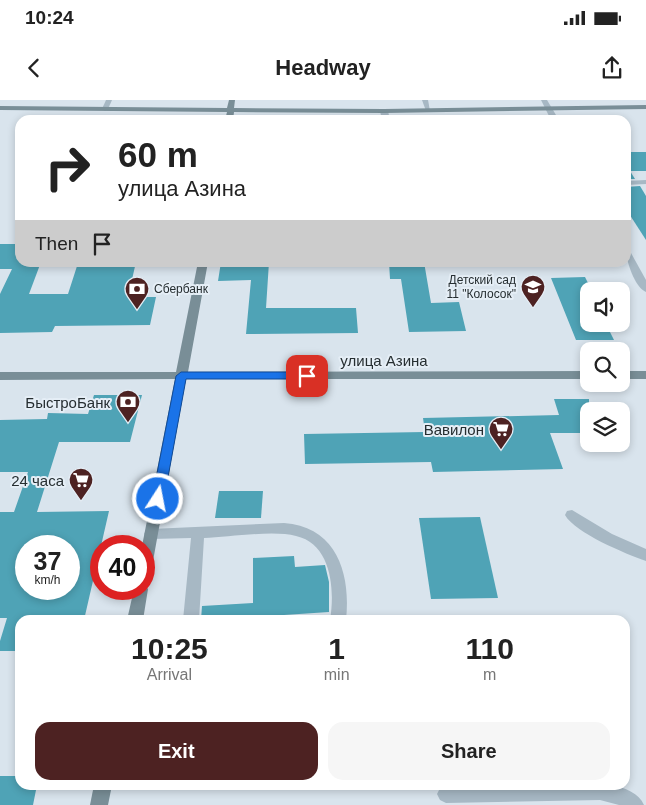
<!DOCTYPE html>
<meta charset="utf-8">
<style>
:root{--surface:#fff;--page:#f6f6f6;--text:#222;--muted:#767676;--accent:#4d2222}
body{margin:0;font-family:Helvetica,sans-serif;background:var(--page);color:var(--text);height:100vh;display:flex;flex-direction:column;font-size:19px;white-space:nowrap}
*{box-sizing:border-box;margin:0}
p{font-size:16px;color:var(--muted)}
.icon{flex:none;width:28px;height:28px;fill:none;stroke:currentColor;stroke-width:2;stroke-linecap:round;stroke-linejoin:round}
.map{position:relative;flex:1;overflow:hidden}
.details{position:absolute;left:15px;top:515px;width:615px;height:175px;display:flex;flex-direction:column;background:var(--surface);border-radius:15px;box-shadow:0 2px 8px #0003}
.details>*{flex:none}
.guide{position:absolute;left:15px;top:15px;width:616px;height:152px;border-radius:15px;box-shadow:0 2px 8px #0003;background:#fff;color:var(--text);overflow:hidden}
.fabs{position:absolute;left:580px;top:182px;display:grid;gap:10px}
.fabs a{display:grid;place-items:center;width:50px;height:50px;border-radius:10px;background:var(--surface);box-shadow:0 2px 8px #0003;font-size:25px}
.speed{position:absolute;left:15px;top:435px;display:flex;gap:10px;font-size:25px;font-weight:700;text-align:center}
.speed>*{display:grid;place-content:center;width:65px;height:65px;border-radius:50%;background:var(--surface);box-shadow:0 2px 8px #0003;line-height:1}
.speed small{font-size:12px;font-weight:400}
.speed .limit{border:8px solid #d22;background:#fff;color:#111}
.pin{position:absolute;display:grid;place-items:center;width:42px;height:42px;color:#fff;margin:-21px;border-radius:10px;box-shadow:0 2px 8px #0006}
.me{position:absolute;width:55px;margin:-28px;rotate:11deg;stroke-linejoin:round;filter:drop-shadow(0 0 4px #0008)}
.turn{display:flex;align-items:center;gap:18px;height:105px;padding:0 20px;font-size:22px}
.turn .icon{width:65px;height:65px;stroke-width:2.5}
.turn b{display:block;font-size:35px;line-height:42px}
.then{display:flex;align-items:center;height:48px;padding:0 20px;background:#0003;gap:10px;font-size:19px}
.eta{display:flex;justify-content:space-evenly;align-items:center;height:85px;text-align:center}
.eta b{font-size:30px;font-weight:700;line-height:35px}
.cta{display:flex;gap:10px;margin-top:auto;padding:10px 20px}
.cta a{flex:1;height:58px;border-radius:15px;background:var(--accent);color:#fff;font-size:20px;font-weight:700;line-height:58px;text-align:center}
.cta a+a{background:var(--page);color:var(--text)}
.status{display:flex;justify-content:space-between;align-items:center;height:35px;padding:0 25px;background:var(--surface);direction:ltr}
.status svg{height:14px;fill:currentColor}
header{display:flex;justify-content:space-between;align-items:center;height:65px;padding:0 20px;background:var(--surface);font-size:22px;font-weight:700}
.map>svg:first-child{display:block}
.building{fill:#4fa3b6;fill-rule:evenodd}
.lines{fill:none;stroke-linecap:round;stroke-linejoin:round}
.lane{fill:#a7b8c4;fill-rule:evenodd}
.street{fill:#a7b8c4;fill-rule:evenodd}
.secondary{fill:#798e97;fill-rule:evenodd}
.route{fill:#1a73e8;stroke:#114b97}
.labels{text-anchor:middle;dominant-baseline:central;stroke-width:4;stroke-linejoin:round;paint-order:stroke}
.far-poi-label{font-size:12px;fill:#262e31;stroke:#e5eef6;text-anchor:end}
.street-label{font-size:15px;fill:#262e31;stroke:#e5eef6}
.poi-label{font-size:15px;fill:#262e31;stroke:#e5eef6;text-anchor:end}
</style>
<div class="status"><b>10:24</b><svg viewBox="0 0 49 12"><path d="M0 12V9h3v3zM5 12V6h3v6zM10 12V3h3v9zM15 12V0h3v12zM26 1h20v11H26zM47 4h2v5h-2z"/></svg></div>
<header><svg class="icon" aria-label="back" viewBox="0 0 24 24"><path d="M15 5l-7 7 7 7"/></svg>Headway<svg class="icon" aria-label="share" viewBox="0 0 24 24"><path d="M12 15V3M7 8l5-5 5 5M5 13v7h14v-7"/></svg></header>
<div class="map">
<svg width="646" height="705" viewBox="0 0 646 705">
<rect width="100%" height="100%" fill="#d9e4ed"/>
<g class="building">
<path d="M626,52H646V71H630L635,79H626Z"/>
<path d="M640,86L646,96V140L626,109V87Z"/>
<path d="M0,144H20V162H41L29,194H68L78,163L136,162L128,197H156L150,225L55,226L52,232L0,233V194L12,169H0Z"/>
<path d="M221,162H269L266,208H356L358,233L246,234L251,180L218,181Z"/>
<path d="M389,162H424L431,203L459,202L466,231L409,232L401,179H390Z"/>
<path d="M585,177L589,185V224H606L614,240H576L551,178Z"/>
<path d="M94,295H142L130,342H59L37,412L109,411L84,520H20V551H0V541L7,518H0V412H14L28,372H0V320L47,319L48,313L88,314ZM26,446H69V489H26Z"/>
<path d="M554,299H589V333H550L563,369L433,372L431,362L305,364L304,334L425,332L423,318L559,315Z"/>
<path d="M219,391H263L261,418H215Z"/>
<path d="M480,417L498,498L431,499L419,418Z"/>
<path d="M294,456L295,467L325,465L329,482V512L284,515V520H201L202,506L253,503V458Z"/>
<path d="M0,676H20V685H37L33,705H0Z"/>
</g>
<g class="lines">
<g class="lane">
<path d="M106,0H112L108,9L105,11L102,9Z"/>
<path d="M422,0H428L430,11H426Z"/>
<path d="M384,9L388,11L390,20H382L380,11Z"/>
<path d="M646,80V84L626,85V81Z"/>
<path d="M572,410L612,434L646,449V461C626,454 575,433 565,415L567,411Z"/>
<path d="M284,423C337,427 351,474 346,520H330C335,491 332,444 296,436C274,430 229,437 204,438L199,520H183L191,438L151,439L146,438L144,434L146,430L151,429Z"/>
<path d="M446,685H613C625,688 639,693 644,705H619L600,700L446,703L440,700L437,694L440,688Z"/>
</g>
<g class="street">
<path d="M541,0H547L559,20H551Z"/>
<path d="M626,150L631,153L646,180V192C635,188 626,161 626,150Z"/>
</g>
<g class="secondary">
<path d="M229,0H235L234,8L384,9L646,5V9L384,13L234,12L233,20H225L227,12L0,10V6L227,8Z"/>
<path d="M198,162H208L188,272L589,271V279H186L151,472L149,476L144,478V446H142L175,279L0,280V272H176Z"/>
<rect x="621" y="271" width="25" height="8"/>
<path d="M144,484L148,489L143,520H127L134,489H144Z"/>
<path d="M94,685H112L108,705H90Z"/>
</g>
</g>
<path class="route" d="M181,272H307L312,276L307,279H186L164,399L162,402H153L152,399L176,276Z"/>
<defs>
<symbol id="school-pin" viewBox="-11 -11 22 30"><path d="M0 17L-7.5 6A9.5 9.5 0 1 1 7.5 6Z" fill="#4d2222" stroke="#e5eef6"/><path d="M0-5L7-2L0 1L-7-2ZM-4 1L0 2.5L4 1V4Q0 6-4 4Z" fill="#fff"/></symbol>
<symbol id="bank-pin" viewBox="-11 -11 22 30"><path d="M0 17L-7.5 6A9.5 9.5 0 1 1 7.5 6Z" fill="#4d2222" stroke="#e5eef6"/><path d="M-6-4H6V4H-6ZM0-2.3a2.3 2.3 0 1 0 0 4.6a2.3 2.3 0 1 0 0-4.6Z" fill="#fff"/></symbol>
<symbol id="supermarket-pin" viewBox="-11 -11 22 30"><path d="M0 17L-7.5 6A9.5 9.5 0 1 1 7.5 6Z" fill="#4d2222" stroke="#e5eef6"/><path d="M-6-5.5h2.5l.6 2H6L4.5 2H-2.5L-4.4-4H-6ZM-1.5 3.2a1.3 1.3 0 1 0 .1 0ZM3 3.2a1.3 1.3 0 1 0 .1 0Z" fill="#fff"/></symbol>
</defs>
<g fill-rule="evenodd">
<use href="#school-pin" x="519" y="173" width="28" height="38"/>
<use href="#bank-pin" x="123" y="175" width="28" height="38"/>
<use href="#bank-pin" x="114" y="288" width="28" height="38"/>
<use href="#supermarket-pin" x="487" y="315" width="28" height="38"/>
<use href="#supermarket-pin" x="67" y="366" width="28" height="38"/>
</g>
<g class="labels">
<g class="far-poi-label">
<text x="516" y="180">Детский сад<tspan x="516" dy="14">11 "Колосок"</tspan></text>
<text x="154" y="189" text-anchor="start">Сбербанк</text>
</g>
<g class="street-label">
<text x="384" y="260">улица Азина</text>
</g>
<g class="poi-label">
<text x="110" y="302">БыстроБанк</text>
<text x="484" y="329">Вавилон</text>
<text x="64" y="380">24 часа</text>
</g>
</g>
</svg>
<div class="fabs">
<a><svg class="icon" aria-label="sound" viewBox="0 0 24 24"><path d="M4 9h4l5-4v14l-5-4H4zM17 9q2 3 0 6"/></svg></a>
<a><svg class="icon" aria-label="search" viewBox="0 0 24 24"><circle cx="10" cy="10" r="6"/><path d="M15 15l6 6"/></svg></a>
<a><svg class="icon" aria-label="layers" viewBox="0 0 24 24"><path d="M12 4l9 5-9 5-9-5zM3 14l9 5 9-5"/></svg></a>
</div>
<div class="speed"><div>37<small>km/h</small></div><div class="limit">40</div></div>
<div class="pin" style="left:307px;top:276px;background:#d93025"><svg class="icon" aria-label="arrive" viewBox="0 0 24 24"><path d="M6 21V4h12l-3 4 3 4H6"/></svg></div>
<svg class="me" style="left:158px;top:399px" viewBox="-20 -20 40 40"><circle r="17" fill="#1a73e8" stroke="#fff" stroke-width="3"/><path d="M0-11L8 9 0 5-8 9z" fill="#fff"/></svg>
<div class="guide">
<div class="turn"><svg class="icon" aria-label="right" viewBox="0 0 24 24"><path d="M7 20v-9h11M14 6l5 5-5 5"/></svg><div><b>60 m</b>улица Азина</div></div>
<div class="then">Then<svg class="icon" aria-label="arrive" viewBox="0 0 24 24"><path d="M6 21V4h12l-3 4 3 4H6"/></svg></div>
</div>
<section class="details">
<div class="eta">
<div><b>10:25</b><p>Arrival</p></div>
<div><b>1</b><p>min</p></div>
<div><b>110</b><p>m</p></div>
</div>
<div class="cta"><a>Exit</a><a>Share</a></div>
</section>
</div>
